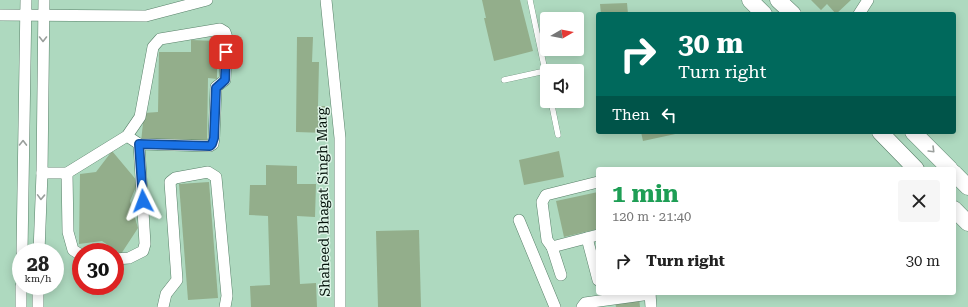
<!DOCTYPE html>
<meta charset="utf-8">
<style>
:root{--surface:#fff;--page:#f6f6f6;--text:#222;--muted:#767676}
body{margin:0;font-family:"Roboto Serif",serif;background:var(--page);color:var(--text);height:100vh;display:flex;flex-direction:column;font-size:15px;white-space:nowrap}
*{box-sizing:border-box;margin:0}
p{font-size:13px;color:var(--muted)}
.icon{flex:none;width:22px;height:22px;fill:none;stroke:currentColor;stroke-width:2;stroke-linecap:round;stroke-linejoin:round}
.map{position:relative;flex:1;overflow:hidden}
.drawer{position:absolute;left:596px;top:167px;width:360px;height:128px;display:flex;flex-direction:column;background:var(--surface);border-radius:4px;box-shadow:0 2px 10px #0003}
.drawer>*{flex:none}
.top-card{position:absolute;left:596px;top:12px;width:360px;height:122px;border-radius:4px;box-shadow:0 2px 10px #0003;background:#00695c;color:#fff;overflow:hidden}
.needle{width:26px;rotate:81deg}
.controls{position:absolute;left:540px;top:12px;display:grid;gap:8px}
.controls a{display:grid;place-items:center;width:44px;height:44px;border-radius:4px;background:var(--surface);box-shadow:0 2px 10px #0003;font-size:20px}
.speed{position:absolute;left:12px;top:243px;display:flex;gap:8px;font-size:20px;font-weight:700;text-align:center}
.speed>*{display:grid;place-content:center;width:52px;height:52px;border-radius:50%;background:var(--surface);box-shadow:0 2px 10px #0003;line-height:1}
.speed small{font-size:10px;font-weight:400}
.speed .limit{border:6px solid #d22;background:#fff;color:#111}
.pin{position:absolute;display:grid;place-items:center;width:34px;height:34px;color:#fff;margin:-17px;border-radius:8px;box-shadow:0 2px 6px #0006}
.me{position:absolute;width:44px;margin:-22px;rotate:357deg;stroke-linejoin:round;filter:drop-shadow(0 0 3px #0008)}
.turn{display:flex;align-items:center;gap:14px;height:84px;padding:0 16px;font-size:18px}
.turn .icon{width:52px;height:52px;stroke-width:2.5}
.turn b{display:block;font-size:28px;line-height:34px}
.then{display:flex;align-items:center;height:38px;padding:0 16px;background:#0003;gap:8px;font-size:15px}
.round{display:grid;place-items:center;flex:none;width:42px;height:42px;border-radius:4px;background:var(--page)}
.summary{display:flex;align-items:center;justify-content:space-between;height:68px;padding:0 16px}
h1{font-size:24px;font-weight:700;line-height:30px;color:#1e9e55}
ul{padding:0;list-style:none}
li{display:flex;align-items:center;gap:12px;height:52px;padding:0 16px}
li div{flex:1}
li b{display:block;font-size:15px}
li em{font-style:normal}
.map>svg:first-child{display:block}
.building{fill:#93ae8b}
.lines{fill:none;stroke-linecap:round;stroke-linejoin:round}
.service-casing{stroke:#588069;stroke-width:6}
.minor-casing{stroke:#588069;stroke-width:12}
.secondary-casing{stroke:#588069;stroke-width:17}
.service{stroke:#fff;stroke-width:5.5}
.minor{stroke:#fff;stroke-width:11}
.secondary{stroke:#fff;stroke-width:16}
.oneway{stroke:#9a9f9c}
.route-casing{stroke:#114b97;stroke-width:10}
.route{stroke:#1a73e8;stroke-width:7}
.labels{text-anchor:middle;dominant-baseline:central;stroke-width:3;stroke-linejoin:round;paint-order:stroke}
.street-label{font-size:14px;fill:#021008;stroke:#def4e7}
</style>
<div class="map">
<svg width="968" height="307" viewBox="0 0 968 307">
<rect width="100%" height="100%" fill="#aed9bf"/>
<g class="building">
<path d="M482,0H520L533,51L494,61L484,18H486Z"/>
<path d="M811,0H851L836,14L827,4L821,10Z"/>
<path d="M627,3L628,14H601L600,4Z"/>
<path d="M297,37H313L312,62H319L318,106H325V133L296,132Z"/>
<path d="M191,40L217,41V79L208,78L207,141L141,142L144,113L158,112L159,52H191Z"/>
<path d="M641,132H680V133L643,141Z"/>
<path d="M112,151L138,182L130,201L138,228L121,254L102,241L79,244L80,174L96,172Z"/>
<path d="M559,151L564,177L524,185L519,160Z"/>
<path d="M266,165L297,166V184H316L315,217L297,216L300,284L316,283L317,307H251L250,286L270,285L268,216L249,215L250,185H266Z"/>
<path d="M209,182L218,298L188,300L179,184Z"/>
<path d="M598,192V229L564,237L556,201Z"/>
<path d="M419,230L421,307H378L376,231Z"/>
<path d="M639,298L640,307H616L615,301Z"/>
</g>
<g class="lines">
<defs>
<g id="service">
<path d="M530,0L547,80"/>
<path d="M504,80L545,71"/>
<path d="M551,101L558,135"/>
</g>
<g id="minor">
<path d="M326,0L340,138V307"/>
<path d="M859,14L868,0"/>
<path d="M0,15L146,16L207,0"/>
<path d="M42,173H67L127,136L140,117L153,47L160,39L220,29L225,32L227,38L225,80L216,87L214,138L213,144L210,146L139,144L127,136"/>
<path d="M67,173L68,232L73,250L81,255"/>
<path d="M519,220L555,307"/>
<path d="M587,238L598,280"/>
<path d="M552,247L598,235"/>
<path d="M22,252L26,0"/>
<path d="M39,252L42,173L44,0"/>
<path d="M115,259L129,258L143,251L145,244L139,144"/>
<path d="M561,275L552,247L547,240L542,202L546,195L598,182"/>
<path d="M650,293L651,307"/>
<path d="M21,307V286"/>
<path d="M38,307V286"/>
<path d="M163,307L166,294L177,280L170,182L175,178L208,172L216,177L227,296L225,307"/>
<path d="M582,307L585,303L650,294"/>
</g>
<g id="secondary">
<path d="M750,0L764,14"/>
<path d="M778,0L793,14"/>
<path d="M880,132L916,169"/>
<path d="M913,132L950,169"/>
<path d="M954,173L968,187"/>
<path d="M954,209L968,223"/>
</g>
</defs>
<use href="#service" class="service-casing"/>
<use href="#minor" class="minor-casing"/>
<use href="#secondary" class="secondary-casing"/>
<use href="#service" class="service"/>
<use href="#minor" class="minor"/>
<use href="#secondary" class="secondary"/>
</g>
<defs><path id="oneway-chevron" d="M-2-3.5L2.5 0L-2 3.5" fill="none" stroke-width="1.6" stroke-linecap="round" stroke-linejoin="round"/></defs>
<g class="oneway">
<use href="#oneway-chevron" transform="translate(43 39) rotate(90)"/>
<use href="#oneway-chevron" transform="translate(23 143) rotate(-89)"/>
<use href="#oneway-chevron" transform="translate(932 150) rotate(45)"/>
<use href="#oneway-chevron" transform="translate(41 197) rotate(92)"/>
</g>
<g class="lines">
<defs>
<path id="route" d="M143,201L139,144L210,146L212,144L214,138L216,88L225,80L226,52"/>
</defs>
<use href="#route" class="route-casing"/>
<use href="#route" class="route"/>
</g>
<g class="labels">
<g class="street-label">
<text transform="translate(323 202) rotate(-91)">Shaheed Bhagat Singh Marg</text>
</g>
</g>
</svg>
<div class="controls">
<a><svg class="needle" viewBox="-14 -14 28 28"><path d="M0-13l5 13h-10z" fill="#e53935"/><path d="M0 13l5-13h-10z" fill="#767676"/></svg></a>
<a><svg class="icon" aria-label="sound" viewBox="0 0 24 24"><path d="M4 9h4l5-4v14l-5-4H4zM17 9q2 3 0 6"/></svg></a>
</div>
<div class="speed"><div>28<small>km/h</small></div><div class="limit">30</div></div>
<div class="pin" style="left:226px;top:52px;background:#d93025"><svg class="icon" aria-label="arrive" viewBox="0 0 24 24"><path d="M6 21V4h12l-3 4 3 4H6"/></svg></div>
<svg class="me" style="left:143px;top:201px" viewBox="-20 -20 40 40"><path d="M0-17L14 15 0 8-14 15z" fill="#1a73e8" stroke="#fff" stroke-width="4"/></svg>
<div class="top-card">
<div class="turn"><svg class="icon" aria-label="right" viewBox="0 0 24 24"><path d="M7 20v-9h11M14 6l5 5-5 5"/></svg><div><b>30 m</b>Turn right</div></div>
<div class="then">Then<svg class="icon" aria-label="left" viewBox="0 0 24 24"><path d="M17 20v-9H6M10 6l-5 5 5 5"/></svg></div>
</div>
<section class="drawer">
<div class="summary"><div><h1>1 min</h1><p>120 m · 21:40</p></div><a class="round"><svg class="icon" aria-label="close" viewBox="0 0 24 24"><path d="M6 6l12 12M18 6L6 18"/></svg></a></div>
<ul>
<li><svg class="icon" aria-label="right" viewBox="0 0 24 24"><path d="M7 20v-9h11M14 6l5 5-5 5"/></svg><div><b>Turn right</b></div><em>30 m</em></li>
</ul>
</section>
</div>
